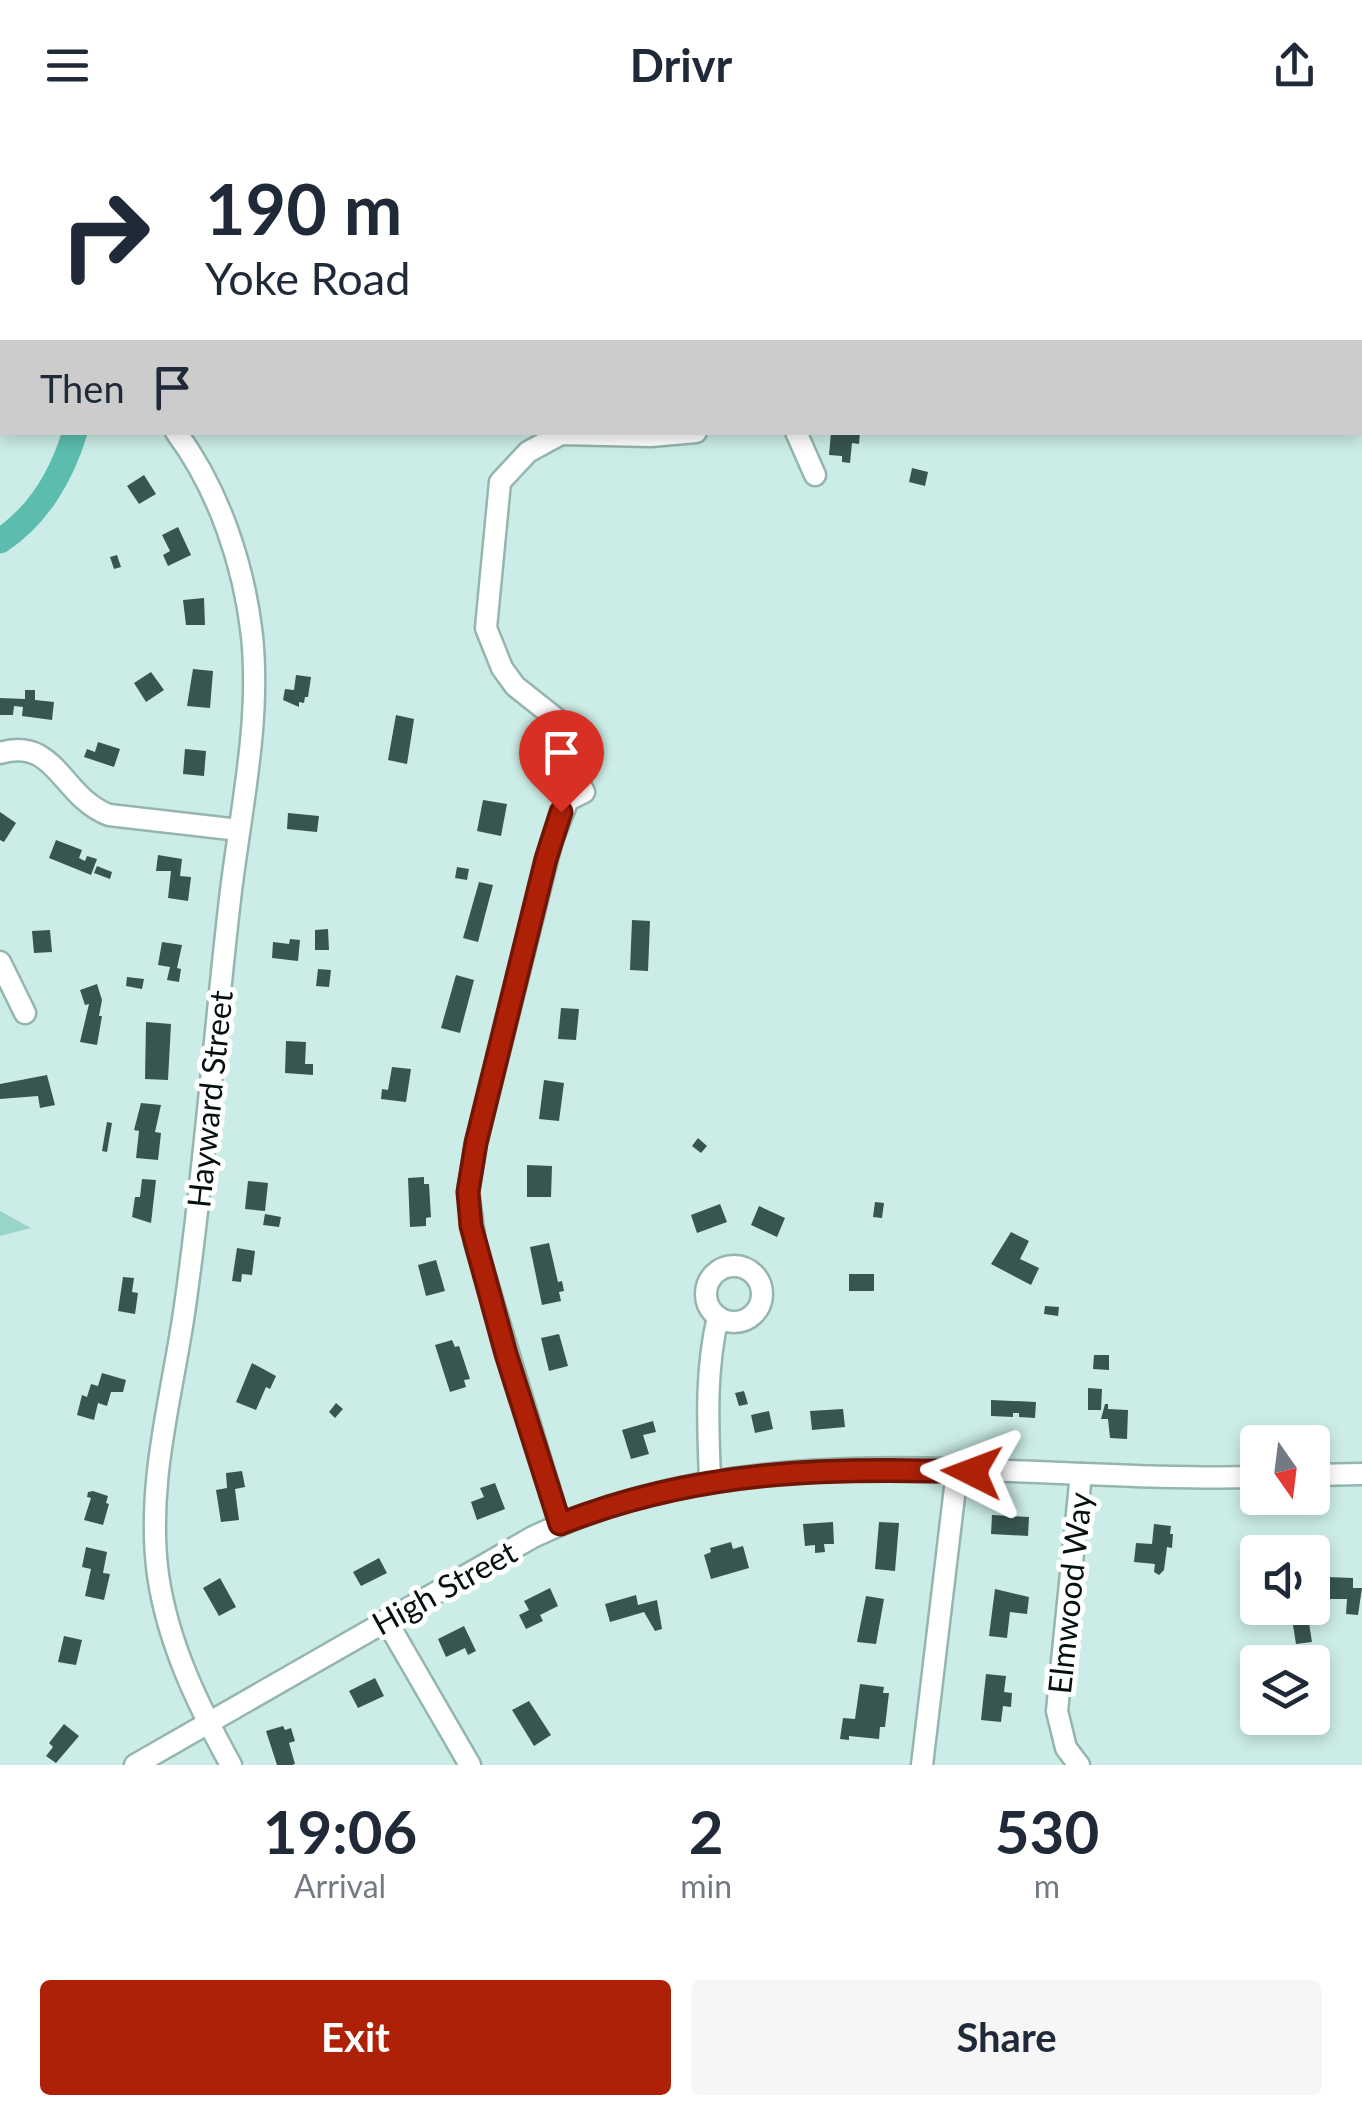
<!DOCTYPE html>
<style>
:root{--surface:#fff;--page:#f6f6f7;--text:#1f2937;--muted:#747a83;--accent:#ae2107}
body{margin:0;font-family:Lato,sans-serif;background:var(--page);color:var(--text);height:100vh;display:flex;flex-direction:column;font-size:38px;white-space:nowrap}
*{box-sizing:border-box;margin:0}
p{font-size:32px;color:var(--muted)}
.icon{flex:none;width:55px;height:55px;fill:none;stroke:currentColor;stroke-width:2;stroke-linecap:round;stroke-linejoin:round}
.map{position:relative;height:1635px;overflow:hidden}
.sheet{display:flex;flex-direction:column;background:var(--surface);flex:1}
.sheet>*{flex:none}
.hud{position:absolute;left:0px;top:0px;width:1362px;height:305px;box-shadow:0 5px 15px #0003;background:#fff;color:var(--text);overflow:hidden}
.needle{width:65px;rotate:166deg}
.tools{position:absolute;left:1240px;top:1295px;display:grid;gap:20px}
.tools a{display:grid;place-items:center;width:90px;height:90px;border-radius:10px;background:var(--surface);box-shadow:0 5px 15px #0003;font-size:50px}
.pin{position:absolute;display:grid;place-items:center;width:85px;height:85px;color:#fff;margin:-102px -42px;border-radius:50% 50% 50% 0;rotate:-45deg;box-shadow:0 0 10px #0007}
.pin .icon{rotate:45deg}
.me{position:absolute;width:110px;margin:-55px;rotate:273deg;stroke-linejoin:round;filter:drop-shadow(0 0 8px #0008)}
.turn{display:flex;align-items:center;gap:35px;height:210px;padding:0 40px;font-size:45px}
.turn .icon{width:130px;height:130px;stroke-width:2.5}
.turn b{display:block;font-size:70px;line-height:85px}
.then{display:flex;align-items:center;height:95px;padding:0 40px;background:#0003;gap:20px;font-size:38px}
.eta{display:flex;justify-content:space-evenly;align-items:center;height:170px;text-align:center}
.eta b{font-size:60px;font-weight:700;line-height:70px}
.primary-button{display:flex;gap:20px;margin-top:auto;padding:20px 40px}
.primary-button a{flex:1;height:115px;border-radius:10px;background:var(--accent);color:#fff;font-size:40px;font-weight:700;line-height:115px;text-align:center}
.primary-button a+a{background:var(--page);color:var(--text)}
header{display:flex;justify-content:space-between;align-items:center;height:130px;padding:0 40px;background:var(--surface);font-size:45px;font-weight:700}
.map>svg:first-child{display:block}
.green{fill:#98d4c9}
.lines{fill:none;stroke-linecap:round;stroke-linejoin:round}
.stream{stroke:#5cbdae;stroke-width:4}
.river{stroke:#5cbdae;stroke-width:25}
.building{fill:#385550}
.minor-casing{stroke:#95b5af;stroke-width:25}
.minor{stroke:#fff;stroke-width:20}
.route-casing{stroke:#711505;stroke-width:25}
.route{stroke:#ae2107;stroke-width:18}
.labels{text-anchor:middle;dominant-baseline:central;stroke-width:10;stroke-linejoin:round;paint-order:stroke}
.street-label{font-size:32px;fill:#05110f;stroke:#fff}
</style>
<header><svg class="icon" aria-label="menu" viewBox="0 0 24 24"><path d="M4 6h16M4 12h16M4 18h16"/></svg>Drivr<svg class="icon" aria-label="share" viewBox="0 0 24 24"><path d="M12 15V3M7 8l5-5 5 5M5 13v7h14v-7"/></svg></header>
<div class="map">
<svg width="1362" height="1635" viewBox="0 0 1362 1635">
<rect width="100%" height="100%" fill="#ccede7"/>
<path class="green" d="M0,1081L31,1098L0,1106Z"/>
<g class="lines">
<path class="stream" d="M240,0L241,2"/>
<g class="river">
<path d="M529,0L532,2"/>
<path d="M362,2L363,0"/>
<path d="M1360,198L1362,199"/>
<path d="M0,411C38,386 62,345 75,302"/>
</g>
</g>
<g class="building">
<path d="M831,302H860L859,314L852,313L850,333L842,332V326L829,325Z"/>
<path d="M912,338L928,342L925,356L909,352Z"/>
<path d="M144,345L156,364L139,374L127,356Z"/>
<path d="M178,397L191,425L168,436L163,425L170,421L162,405Z"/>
<path d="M117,425L121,437L114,439L110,427Z"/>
<path d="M204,468L205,495H186L183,470Z"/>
<path d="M193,539L213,541L210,578L187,576Z"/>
<path d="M151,542L164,560L146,572L134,553Z"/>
<path d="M296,545L311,547L308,567H305L304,573L299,572V577L283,570L285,559L294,560Z"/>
<path d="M25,560H35V570L54,572L52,590L22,586L23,577L14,576L13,585H0V568L25,569Z"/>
<path d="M396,585L414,589L407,634L388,630Z"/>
<path d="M98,612L120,619L114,637L84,627L87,619L95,622Z"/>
<path d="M185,619L206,621L204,646L183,644Z"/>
<path d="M483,670L507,674L501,706L477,701Z"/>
<path d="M0,682L16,693L4,712L0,710Z"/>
<path d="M288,683L319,686L317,702L287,699Z"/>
<path d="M56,710L82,720L79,728L85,731L87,726L97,729L91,745L49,728Z"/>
<path d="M158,725L182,729L180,746L191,747L188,771L168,768L171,741H156Z"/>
<path d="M97,736L112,742L110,749L94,743Z"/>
<path d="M457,737L469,739L467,750L455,748Z"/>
<path d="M479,752L493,755L478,812L463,808Z"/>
<path d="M632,790L650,791L648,841L630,840Z"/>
<path d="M328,799L329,820H315V800Z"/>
<path d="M50,800L52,822L34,823L32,801Z"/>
<path d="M290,809L300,810L298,831L272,828L273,812L289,814Z"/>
<path d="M162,812L182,815L177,838L181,839L179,852L167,850L170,837L158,835Z"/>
<path d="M318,839L331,840L329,857L316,856Z"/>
<path d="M456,845L474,850L460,903L441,898Z"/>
<path d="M127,847L144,849L142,859L126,856Z"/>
<path d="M97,854L102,870L99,886H102L97,915L80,912L89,874L85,875L80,860Z"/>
<path d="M561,878L579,879L576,910L558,909Z"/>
<path d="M146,892L171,894L168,950L145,949Z"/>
<path d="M286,911L306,912L305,934H313V945L285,943Z"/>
<path d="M392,937L411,939L406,972L381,969L382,959L388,960Z"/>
<path d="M47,945L55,975L40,978L38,966L0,969V954Z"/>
<path d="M544,950L564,953L559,991L539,989Z"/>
<path d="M141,973L161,975L155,1002L161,1003L158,1030L136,1028L139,1001L134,1000Z"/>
<path d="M107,992L112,993L107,1022L102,1021Z"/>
<path d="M698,1008L707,1016L701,1023L692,1016Z"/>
<path d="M527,1035L552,1036L551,1067H527Z"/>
<path d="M424,1047V1054H429L431,1087L426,1088V1096L410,1097L408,1048Z"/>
<path d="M142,1049L156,1050L151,1093L132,1087L135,1067H140Z"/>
<path d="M248,1051L268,1053L265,1081L245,1079Z"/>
<path d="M875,1072L884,1073L882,1088L873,1087Z"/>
<path d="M720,1074L727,1092L697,1103L691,1085Z"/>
<path d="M759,1076L785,1088L777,1107L751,1095Z"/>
<path d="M265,1084L281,1087L279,1097L263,1095Z"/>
<path d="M1011,1102L1029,1111L1020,1129L1039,1138L1031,1155L991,1134Z"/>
<path d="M549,1113L558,1152L562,1151L564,1161L559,1162L561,1171L542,1175L530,1117Z"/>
<path d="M237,1118L255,1121L252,1145L242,1144L241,1152L232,1151Z"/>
<path d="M436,1130L445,1161L426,1166L418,1135Z"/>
<rect x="849" y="1144" width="25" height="17"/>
<path d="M123,1147L134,1148L132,1162L138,1163L135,1184L118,1181Z"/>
<path d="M1045,1176L1059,1177L1058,1186L1044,1184Z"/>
<path d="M559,1204L568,1236L549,1241L541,1208Z"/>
<path d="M452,1210L455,1217L459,1216L470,1249L464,1250L466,1257L450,1262L435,1215Z"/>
<path d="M1094,1225H1109V1240L1093,1239Z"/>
<path d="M252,1233L276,1246L270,1259L266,1257L256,1280L236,1272Z"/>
<path d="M102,1243L126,1250L123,1262H111L107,1276L98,1273L94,1290L77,1285L82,1265L87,1267L91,1254L98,1256Z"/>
<path d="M1088,1258L1102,1259L1101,1280H1088Z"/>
<path d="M744,1261L748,1274L739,1276L735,1263Z"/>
<path d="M991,1270L1036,1272L1035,1288L1019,1287V1283H1013V1287L991,1286Z"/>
<path d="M336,1273L343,1279L335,1288L329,1282Z"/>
<path d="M1105,1274H1108V1279L1128,1280L1127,1309L1110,1308L1108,1289H1101Z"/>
<path d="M843,1279L845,1297L812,1300L810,1281Z"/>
<path d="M769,1281L773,1299L755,1303L751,1285Z"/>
<path d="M653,1291L656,1302L643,1305L649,1324L631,1329L622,1300Z"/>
<path d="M242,1341L245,1357L235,1359L239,1390L221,1392L216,1360L227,1358L226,1343Z"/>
<path d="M495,1353L505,1379L477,1390L471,1372L484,1367L480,1358Z"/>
<path d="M93,1361L108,1366L106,1373L109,1374L103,1395L84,1390L91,1368L87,1367L88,1362Z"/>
<path d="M992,1385L1029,1387L1028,1406L991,1404Z"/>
<path d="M833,1392L834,1414H824L825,1422L815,1423V1415L805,1416L803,1394Z"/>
<path d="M879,1392L899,1393L895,1441L875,1439Z"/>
<path d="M1154,1394L1171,1396L1170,1404H1173L1172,1418L1167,1417L1164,1440L1159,1445L1154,1442L1155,1434L1134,1432L1136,1413L1152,1414Z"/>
<path d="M731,1412L733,1419L743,1416L749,1438L711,1449L704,1425L711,1422L710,1418Z"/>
<path d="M86,1417L107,1422L103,1443L110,1444L104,1470L85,1466L91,1439L82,1437Z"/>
<path d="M379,1428L387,1443L361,1456L353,1442Z"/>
<path d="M1327,1447L1353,1448V1458H1362L1358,1485L1346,1484L1347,1469H1326Z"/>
<path d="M220,1448L236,1477L219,1486L203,1458Z"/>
<path d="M550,1458L558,1476L540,1485L543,1491L526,1499L519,1485L529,1480L524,1471Z"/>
<path d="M995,1459L1029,1467L1027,1484L1010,1482L1007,1508L989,1506Z"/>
<path d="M636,1465L638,1475L657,1470L662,1499L655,1501L644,1482L610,1492L605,1474Z"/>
<path d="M866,1466L884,1469L876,1514L857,1512Z"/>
<path d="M1309,1493L1312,1512L1296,1514L1293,1495Z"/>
<path d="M464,1496L476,1521L468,1525L465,1518L446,1527L438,1509Z"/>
<path d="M64,1506L82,1510L76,1535L58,1532Z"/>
<path d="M986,1544L1006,1546L1004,1562L1012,1563L1011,1577L1003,1576L1001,1592L981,1590Z"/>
<path d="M375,1548L384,1566L358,1578L349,1561Z"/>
<path d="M860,1554L884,1557L883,1563H889L885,1597H880L879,1609L849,1606V1610L840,1609L843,1588L855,1589Z"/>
<path d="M529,1571L551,1605L534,1616L512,1580Z"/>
<path d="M64,1594L79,1606L56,1633L46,1626L53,1617L49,1613Z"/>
<path d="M283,1596L285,1600L291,1598L295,1611L289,1613L295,1634L292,1635H277L266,1601Z"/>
</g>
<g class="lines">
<defs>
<g id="minor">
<path d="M1358,2V0"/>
<path d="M1360,81L1362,84"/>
<path d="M0,145L2,147"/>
<path d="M176,302C219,360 244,435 252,506C261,593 240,683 230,769C214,907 204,1046 184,1183C171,1271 146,1355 158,1445C168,1514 198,1575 231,1635"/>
<path d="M796,302L815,345"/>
<path d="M0,623C56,606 61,667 109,685L239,700"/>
<path d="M0,832L25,883"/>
<circle cx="734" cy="1164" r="28"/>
<path d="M1312,1345L1362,1344"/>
<path d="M710,1350C708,1295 705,1241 718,1187"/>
<path d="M560,1394L475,1113L468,1062L476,1013L552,710L568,670L584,662L565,624L563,594L515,556L502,538L486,498L500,352L528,322L561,304L651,306L696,302"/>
<path d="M386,1490L470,1635"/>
<path d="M135,1635L533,1407C759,1298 1017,1353 1258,1347"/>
<path d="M922,1635L957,1341"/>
<path d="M1079,1635L1066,1618L1057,1581L1081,1344"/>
</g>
</defs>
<use href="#minor" class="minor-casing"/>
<use href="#minor" class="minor"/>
</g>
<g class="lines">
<defs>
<path id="route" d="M561,682L546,729L476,1013L468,1062L471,1096L506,1224L560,1394C697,1340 827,1337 972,1342"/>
</defs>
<use href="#route" class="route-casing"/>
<use href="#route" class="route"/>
</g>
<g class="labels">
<g class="street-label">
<text transform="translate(209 969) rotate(-84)">Hayward Street</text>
<text transform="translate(444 1457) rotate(-29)">High Street</text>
<text transform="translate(1069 1463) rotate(-84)">Elmwood Way</text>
</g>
</g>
</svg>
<div class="tools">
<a><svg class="needle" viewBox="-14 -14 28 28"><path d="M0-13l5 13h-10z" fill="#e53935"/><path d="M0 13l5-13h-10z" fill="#747a83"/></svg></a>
<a><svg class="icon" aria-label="sound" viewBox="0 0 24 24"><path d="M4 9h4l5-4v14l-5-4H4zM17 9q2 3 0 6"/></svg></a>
<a><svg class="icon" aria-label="layers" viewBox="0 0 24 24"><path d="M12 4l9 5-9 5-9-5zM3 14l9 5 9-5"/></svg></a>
</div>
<div class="pin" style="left:561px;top:682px;background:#d93025"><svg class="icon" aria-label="arrive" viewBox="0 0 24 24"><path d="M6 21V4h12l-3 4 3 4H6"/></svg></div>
<svg class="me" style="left:972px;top:1342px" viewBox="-20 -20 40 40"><path d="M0-17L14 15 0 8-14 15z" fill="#ae2107" stroke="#fff" stroke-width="4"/></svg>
<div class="hud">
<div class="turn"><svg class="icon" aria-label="right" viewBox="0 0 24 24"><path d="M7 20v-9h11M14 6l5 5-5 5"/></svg><div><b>190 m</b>Yoke Road</div></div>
<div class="then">Then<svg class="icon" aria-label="arrive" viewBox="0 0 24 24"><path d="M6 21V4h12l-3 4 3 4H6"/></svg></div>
</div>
</div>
<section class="sheet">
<div class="eta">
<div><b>19:06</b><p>Arrival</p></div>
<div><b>2</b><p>min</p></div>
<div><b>530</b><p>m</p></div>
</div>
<div class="primary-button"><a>Exit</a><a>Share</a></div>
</section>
